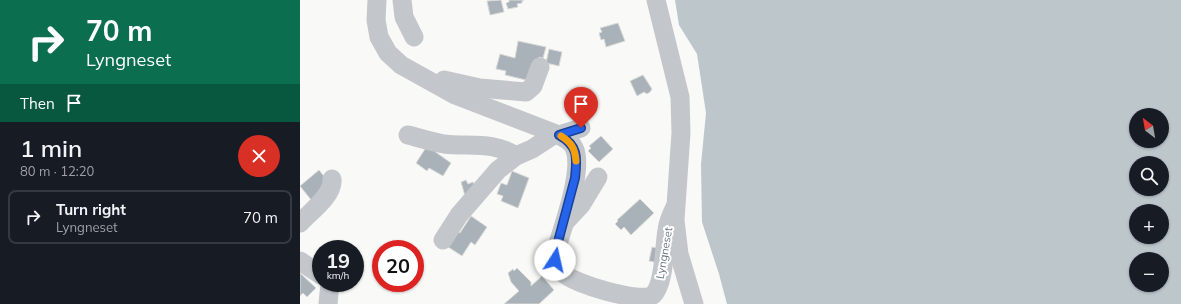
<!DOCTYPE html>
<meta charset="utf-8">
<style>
:root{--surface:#171b24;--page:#242831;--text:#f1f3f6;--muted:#9ea1a6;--line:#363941}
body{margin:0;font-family:Mulish,sans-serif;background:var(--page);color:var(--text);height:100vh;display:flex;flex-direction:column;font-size:15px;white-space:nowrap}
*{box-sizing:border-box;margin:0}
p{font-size:13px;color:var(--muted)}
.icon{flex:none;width:22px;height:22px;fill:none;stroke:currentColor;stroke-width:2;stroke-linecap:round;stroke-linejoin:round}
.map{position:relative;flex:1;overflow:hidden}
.details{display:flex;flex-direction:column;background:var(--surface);width:300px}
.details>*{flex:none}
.hud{background:#0b6e4f;color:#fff;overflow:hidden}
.needle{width:26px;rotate:329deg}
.controls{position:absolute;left:829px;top:108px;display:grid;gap:8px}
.controls a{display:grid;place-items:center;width:40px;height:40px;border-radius:50%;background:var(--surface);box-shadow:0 1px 3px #0004;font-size:20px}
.speed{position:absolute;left:12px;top:240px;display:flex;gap:8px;font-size:20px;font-weight:700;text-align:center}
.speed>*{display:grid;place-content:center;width:52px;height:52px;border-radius:50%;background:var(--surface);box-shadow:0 1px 3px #0004;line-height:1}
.speed small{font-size:10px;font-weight:400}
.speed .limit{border:6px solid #d22;background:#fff;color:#111}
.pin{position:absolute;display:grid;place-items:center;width:34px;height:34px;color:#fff;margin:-41px -17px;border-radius:50% 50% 50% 0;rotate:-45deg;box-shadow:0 0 4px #0007}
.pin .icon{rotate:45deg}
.me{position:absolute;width:44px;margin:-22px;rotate:10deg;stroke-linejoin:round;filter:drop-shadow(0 0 3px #0008)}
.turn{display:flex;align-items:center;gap:14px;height:84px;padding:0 20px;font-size:18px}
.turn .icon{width:52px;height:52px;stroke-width:2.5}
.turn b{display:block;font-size:28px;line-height:34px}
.then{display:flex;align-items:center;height:38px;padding:0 20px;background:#0003;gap:8px;font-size:15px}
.round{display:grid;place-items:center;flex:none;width:42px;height:42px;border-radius:21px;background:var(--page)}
.overview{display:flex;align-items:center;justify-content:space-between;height:68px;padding:0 20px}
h1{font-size:24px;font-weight:600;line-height:30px}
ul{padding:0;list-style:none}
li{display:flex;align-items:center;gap:12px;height:54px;margin:0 8px 6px;padding:0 12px;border:2px solid var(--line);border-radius:8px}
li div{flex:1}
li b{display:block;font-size:15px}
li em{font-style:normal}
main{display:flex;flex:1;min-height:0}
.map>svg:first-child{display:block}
.water{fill:#bcc6cb;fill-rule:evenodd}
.building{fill:#a9b2b8;stroke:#dbdbd9}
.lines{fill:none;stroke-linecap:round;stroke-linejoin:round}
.minor{stroke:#c3c7cb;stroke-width:19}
.route-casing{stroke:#184099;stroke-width:10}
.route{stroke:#2563eb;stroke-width:7}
.slow{stroke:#f59e0b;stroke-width:7}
.labels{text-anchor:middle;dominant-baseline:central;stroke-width:4;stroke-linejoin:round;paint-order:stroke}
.street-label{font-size:11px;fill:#657482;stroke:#fff}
</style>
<main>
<section class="details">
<div class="hud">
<div class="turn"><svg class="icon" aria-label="right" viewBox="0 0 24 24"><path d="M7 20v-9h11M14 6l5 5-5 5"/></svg><div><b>70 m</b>Lyngneset</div></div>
<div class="then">Then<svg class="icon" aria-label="arrive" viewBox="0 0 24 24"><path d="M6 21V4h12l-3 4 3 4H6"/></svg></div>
</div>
<div class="overview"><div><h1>1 min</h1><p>80 m · 12:20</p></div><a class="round" style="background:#d93025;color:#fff"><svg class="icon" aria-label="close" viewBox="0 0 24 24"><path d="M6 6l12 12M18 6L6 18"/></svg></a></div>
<ul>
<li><svg class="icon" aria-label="right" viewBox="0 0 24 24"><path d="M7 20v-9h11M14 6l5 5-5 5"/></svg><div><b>Turn right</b><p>Lyngneset</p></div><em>70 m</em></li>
</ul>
</section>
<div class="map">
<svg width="881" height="304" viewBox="0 0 881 304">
<rect width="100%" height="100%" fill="#f9f9f7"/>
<path class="water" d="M375,0H881V304H427L419,274L402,222L401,164L406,113L397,54L379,25ZM836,115H862V141H836ZM836,163H862V189H836ZM836,211H862V237H836ZM836,259H862V285H836Z"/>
<g class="building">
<path d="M201,0L204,12L190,15L187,1Z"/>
<path d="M209,0H224L222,1V3L217,4L218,7L208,9L206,3L209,2Z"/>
<path d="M318,23L325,41L306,47L304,39L301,40L299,33L302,32L300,28Z"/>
<path d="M218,41L246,47L243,58L239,57L234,82L205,75L206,71L196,69L200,54L215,58Z"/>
<path d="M249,49L262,52L259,66L246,63Z"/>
<path d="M343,75L352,89L350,92L347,94L344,92L337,96L330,81Z"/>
<path d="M301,136L313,149L299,162L288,151L291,148L289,146Z"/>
<path d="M127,146L151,163L143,176L129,168L127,171L116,163Z"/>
<path d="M19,170L31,185L12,201L0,186Z"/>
<path d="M212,171L229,178L218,208L201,201L203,196L197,194L201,183L207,185Z"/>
<path d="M166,180L168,184L173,182L177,191L165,196L161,182Z"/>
<path d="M340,199L354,213L331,235L324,227L321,230L315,224L318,221L317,220Z"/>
<path d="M171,216L187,227L175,245L171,242L162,256L145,245L155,230L160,233Z"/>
<path d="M352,247L361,249L358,263L349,261Z"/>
<path d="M217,268L231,282V286L242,276L254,290L239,304H204L219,291L211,282L208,273L213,269L214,271Z"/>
<path d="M0,273L16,288L7,297L3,293L0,296Z"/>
</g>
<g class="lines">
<g class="minor">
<path d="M77,0L76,20L79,37L88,53L101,65L155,95L259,135C266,139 272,142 275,150C283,172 262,230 255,253C255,261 258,267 263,273C274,284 341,304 353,295C365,284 364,245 367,230C368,222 372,213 375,207"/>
<path d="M102,0L104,17L114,37"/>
<path d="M356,0L380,97L381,133L375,220L379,254L394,304"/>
<path d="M144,80L180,88L226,92L233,86L240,67"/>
<path d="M108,135C120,138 132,142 144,144C170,147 193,141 216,156"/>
<path d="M259,135L281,128"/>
<path d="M266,221L281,205L298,177"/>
<path d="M0,223C10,212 34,195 32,179"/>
<path d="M143,240L159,215L198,170L216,156L232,149L255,134"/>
<path d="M0,261L21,275"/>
<path d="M28,304L30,283"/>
</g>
</g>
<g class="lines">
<defs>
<path id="route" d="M255,260V253L275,178C277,158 279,146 259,135L281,128"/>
</defs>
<use href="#route" class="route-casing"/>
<use href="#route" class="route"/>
<path class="slow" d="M261,136C272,143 275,149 276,161"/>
</g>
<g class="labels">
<g class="street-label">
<text transform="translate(364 253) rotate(-80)">Lyngneset</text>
</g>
</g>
</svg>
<div class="controls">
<a><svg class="needle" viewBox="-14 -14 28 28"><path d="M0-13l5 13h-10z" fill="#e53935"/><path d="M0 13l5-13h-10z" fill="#9ea1a6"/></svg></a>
<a><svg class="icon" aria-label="search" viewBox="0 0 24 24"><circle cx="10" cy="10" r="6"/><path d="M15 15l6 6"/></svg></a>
<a>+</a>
<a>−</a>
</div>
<div class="speed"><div>19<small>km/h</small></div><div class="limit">20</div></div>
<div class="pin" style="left:281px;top:128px;background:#d93025"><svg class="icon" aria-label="arrive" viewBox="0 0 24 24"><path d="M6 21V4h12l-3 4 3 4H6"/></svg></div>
<svg class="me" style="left:255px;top:260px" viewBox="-20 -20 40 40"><circle r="19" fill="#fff"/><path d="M0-13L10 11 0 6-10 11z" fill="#2563eb"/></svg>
</div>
</main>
